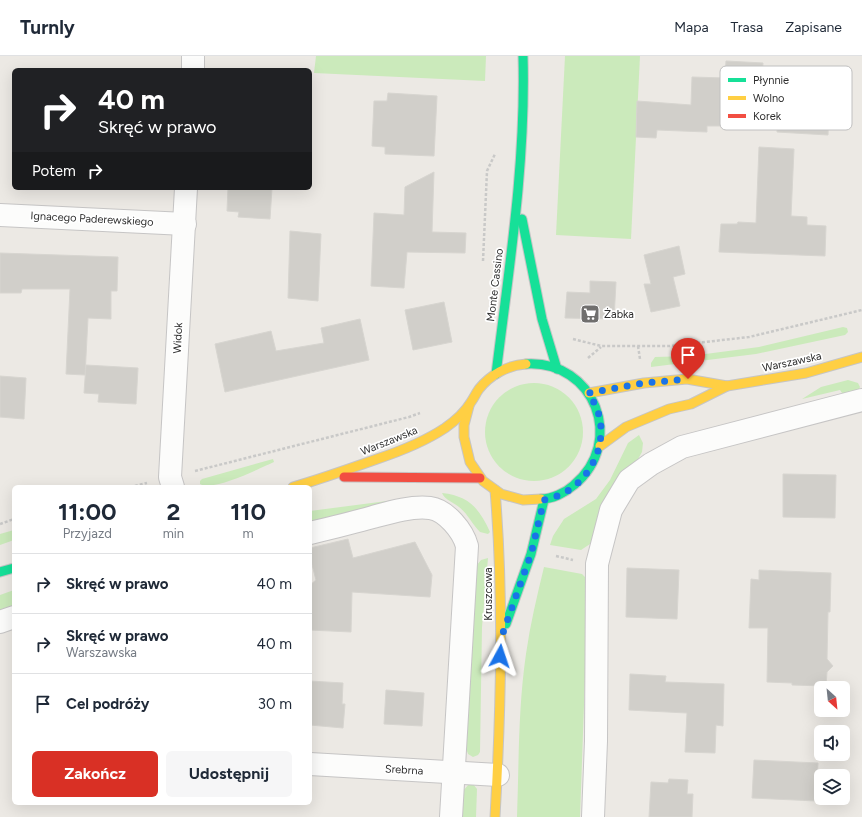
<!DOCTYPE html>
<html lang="pl">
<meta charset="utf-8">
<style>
:root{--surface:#fff;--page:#f6f6f7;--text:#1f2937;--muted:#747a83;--line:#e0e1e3;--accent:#d93025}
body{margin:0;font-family:Figtree,sans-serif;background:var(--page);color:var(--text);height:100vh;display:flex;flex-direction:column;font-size:15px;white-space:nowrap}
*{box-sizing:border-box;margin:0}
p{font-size:13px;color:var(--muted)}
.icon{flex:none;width:22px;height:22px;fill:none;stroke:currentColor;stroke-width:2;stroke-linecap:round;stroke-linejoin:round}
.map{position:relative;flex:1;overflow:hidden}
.sheet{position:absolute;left:12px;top:429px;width:300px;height:320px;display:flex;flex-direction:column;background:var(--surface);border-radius:6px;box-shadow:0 4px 16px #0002}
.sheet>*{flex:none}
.banner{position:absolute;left:12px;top:12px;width:300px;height:122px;border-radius:6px;box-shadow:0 4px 16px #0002;background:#202124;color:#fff;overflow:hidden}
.needle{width:26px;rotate:153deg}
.fabs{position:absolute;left:814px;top:625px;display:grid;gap:8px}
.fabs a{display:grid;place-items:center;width:36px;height:36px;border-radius:6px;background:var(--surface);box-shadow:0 4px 16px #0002;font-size:20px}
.pin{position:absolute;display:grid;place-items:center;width:34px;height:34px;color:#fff;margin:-41px -17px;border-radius:50% 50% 50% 0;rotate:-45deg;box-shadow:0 0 4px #0007}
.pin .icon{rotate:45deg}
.me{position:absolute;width:44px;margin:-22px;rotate:5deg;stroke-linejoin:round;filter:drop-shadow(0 0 3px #0008)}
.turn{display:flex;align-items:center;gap:14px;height:84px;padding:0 20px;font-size:18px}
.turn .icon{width:52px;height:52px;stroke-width:2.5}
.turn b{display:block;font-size:28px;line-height:34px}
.then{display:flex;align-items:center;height:38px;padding:0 20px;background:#0003;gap:8px;font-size:15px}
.eta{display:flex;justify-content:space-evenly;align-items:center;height:68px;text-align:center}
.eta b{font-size:24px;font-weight:700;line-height:28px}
.primary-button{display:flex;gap:8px;margin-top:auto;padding:8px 20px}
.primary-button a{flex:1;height:46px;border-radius:6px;background:var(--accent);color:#fff;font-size:16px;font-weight:700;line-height:46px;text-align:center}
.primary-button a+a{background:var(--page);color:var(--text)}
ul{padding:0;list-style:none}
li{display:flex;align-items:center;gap:12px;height:60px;padding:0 20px;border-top:1px solid var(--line)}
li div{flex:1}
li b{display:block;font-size:15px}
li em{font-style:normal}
header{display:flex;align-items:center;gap:24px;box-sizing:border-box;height:56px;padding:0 20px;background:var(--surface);border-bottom:1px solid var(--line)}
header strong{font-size:19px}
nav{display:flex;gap:22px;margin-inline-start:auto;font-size:14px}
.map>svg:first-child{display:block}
.green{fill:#cbeabb}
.building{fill:#d1cfca;stroke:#d7d5d0}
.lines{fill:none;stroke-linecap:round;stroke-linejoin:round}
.street-casing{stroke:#c6c5c5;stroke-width:24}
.fast-casing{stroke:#c6c5c5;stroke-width:11}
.slow-casing{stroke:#c6c5c5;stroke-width:11}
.jam-casing{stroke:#c6c5c5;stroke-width:11}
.path{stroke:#c9c9c8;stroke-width:2.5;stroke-dasharray:3 2;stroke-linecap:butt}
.street{stroke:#fcfcfb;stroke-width:22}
.fast{stroke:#16e098;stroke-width:9}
.slow{stroke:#ffcf43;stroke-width:9}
.jam{stroke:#f24e42;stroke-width:9}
.route{stroke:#1a73e8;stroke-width:7;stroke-dasharray:0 12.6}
.labels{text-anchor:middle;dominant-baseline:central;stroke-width:3.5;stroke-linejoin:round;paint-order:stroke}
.street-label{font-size:11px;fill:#2e2e2e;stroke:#fff}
.poi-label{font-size:11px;fill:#2e2e2e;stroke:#fff;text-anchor:start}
.key{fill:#fff;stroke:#c0c0c0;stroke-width:1}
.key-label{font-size:11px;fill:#2e2e2e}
</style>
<header>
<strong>Turnly</strong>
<nav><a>Mapa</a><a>Trasa</a><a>Zapisane</a></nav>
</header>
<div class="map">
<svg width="862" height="761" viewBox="0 0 862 761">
<rect width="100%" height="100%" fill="#ece9e4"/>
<g class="green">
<path d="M316,0H486L485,25L314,17Z"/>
<path d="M565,0H640L631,183L556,179Z"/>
<path d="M843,271L847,272L848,276L845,279L756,298L651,311V307L655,301L690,300L759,291Z"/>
<path d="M848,324L858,327L860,331L857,337L844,340L840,334L802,343L821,331Z"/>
<circle cx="534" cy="376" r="49"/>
<path d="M639,379L643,387L642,396L590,488L581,494L550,489L553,480L564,463L596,443L610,424L628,387Z"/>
<path d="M273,403L274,406C260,412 213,436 200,428V425L202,423Z"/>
<path d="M442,437C469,440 479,452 490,476L488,478L480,476C472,468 468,458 459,451C453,446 445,444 442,437Z"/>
<path d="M410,442L310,469V455Z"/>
<path d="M14,474V484L0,489V478Z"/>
<path d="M488,502L482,571L480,696L478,699L473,701L468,698L466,692L477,509L481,504Z"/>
<path d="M544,511L582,518L587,523V565L580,761H517C519,707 518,652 526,598C530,569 537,540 544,511Z"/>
<path d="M14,534V551L0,556V539Z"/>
<path d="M469,728H473L477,733L476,761H461L462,736Z"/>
</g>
<g class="building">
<path d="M726,5L763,7L761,48L721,45L720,70H707V76L657,74L656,82L636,81L637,45L691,49L692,21L725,22Z"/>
<path d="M388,37L437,40L434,100L385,98V91L372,90L374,45H387Z"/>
<path d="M778,51L829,53L828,79L777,76Z"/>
<path d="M759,91L794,93L791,160L807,161V169L826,170L825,200L719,196L721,168H737L738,166L756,167Z"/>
<path d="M434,116L432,176L466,177L465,197L407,196L404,232L371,230L374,157L404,159L405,131Z"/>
<path d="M228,132H272L270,163L238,161L239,156L227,155Z"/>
<path d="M290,175L321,178L318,245L288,242Z"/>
<path d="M679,190L685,218L673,221L680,250L651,256L644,228H651L644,199Z"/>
<path d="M0,197L118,201L117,235H111V263L88,262L85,319L66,318L70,233H22L21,237H0Z"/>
<path d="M590,225L616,226L614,263L565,262L567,236L590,237Z"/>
<path d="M444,246L452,286L413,294L405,254Z"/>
<path d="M360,263L369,304L225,336L215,288L271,275L276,295L324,287L321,272Z"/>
<path d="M86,309L138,312L136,348L98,346L99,338L84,337Z"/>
<path d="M0,320L26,322L24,363L0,361Z"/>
<path d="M783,418L836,419L835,462L783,461Z"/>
<path d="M348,483L353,502L415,486L432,519L430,541L352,536L351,576L310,574V529L316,524L310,501V492Z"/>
<path d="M627,512L679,514L677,563L626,561Z"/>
<path d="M759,514L831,517L830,556H828L827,603L833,610L827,616L826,630L792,629V627L767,626L768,572H749L751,523L759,524Z"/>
<path d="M630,618L666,620L665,626L724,628L723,670L716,669L715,697L685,696L687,657L629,654Z"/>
<path d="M310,625L343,627L342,648H345L343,672L310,669Z"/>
<path d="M386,634L424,637L422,670L384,668Z"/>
<path d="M754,704L818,707L816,745L752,742Z"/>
<path d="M669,723L688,724L687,738H693L692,761H649L651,726L668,727Z"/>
</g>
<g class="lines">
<defs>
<g id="street">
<path d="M193,14V0"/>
<path d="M0,159L185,168"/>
<path d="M173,431L170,421L186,132"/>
<path d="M310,477C331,472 352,467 373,461C391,456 411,450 430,452C446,454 463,475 467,490L451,761"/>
<path d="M0,566L14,561"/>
<path d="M310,708L498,719"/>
<path d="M593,761L596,685L597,508L611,454L629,424L651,408L682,391L862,344"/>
</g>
<g id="fast">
<path d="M522,163L542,263L557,313"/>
<path d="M526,308C595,304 626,386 574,429C565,437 552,443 541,443"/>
<path d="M496,318C509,212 526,107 523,0"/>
<path d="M0,516L14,512"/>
<path d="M506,568L531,498L544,444"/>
</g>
<g id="slow">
<path d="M589,337L644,327L687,323L727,330"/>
<path d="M469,350L464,369V381L470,406L483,425L501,438L523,444L541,443"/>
<path d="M600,390L626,371L669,353L691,348L727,330L806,317L862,301"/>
<path d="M293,431C321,423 349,413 377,403C401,395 424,386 445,372C455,365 465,356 471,346C474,342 476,337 479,333C490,319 508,309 526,308"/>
<path d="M495,434C504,543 501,652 495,761"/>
</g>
<path id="jam" d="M344,421L480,422"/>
</defs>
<use href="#street" class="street-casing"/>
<use href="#fast" class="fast-casing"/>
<use href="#slow" class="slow-casing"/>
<use href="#jam" class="jam-casing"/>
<g class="path">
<path d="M483,205L487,115L495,98"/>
<path d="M573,283L601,290H670L749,281L862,254"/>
<path d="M638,290L640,303"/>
<path d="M588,302L601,291"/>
<path d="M195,415L409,361L420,357"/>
<path d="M130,431L147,427"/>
<path d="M0,468L14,463"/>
<path d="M556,500L573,504"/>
</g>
<use href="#street" class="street"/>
<use href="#fast" class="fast"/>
<use href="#slow" class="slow"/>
<use href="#jam" class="jam"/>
</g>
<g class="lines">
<path class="route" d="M500,600V585L531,498L544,444C550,442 558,440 564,437C593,421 609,384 597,353C595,347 591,342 588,337L644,327L688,323"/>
</g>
<defs>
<symbol id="supermarket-square" viewBox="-11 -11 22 22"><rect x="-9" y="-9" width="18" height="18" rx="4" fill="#706f6e" stroke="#fff"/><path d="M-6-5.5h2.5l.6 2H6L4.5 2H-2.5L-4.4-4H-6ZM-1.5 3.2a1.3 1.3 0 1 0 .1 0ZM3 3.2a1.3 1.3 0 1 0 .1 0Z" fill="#fff"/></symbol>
</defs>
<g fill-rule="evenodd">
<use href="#supermarket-square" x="579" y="247" width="22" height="22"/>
</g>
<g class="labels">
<g class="street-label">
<text transform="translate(92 163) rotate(3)">Ignacego Paderewskiego</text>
<text transform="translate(495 229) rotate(-83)">Monte Cassino</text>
<text transform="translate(178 282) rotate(-87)">Widok</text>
<text transform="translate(792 306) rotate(-12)">Warszawska</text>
<text transform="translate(389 385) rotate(-22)">Warszawska</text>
<text transform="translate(488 538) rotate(-90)">Kruszcowa</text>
<text transform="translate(404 714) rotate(3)">Srebrna</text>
</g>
<g class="poi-label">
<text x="604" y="258">Żabka</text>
</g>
</g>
<rect x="720" y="10" width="132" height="64" rx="6" class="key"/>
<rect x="728" y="22" width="18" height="4" fill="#16e098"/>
<rect x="728" y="40" width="18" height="4" fill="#ffcf43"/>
<rect x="728" y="58" width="18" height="4" fill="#f24e42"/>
<g class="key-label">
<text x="753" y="28">Płynnie</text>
<text x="753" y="46">Wolno</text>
<text x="753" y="64">Korek</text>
</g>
</svg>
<div class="fabs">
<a><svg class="needle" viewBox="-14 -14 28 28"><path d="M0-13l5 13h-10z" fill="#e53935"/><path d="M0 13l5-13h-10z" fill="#747a83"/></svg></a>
<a><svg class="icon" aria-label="sound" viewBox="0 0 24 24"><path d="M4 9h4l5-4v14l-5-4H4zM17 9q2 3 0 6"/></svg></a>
<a><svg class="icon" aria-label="layers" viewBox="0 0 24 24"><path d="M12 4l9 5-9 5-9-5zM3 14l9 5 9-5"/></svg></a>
</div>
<div class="pin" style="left:688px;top:323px;background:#d93025"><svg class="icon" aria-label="arrive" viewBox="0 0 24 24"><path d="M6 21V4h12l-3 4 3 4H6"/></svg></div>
<svg class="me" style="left:500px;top:600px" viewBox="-20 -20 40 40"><path d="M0-17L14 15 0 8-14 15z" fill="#1a73e8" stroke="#fff" stroke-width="4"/></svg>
<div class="banner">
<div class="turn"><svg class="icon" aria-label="right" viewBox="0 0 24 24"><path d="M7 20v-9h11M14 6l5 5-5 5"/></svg><div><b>40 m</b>Skręć w prawo</div></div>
<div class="then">Potem<svg class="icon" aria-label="right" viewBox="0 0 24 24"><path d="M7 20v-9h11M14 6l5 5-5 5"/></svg></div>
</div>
<section class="sheet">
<div class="eta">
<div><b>11:00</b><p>Przyjazd</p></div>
<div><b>2</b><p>min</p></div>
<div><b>110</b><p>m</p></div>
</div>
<ul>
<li><svg class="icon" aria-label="right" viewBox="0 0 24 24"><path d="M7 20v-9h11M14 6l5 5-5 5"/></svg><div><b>Skręć w prawo</b></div><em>40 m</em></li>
<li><svg class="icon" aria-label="right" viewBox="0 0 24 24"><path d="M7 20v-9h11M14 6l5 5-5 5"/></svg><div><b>Skręć w prawo</b><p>Warszawska</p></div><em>40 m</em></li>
<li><svg class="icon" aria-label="arrive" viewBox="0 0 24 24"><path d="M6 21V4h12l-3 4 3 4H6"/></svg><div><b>Cel podróży</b></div><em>30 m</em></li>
</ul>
<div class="primary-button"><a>Zakończ</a><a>Udostępnij</a></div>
</section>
</div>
